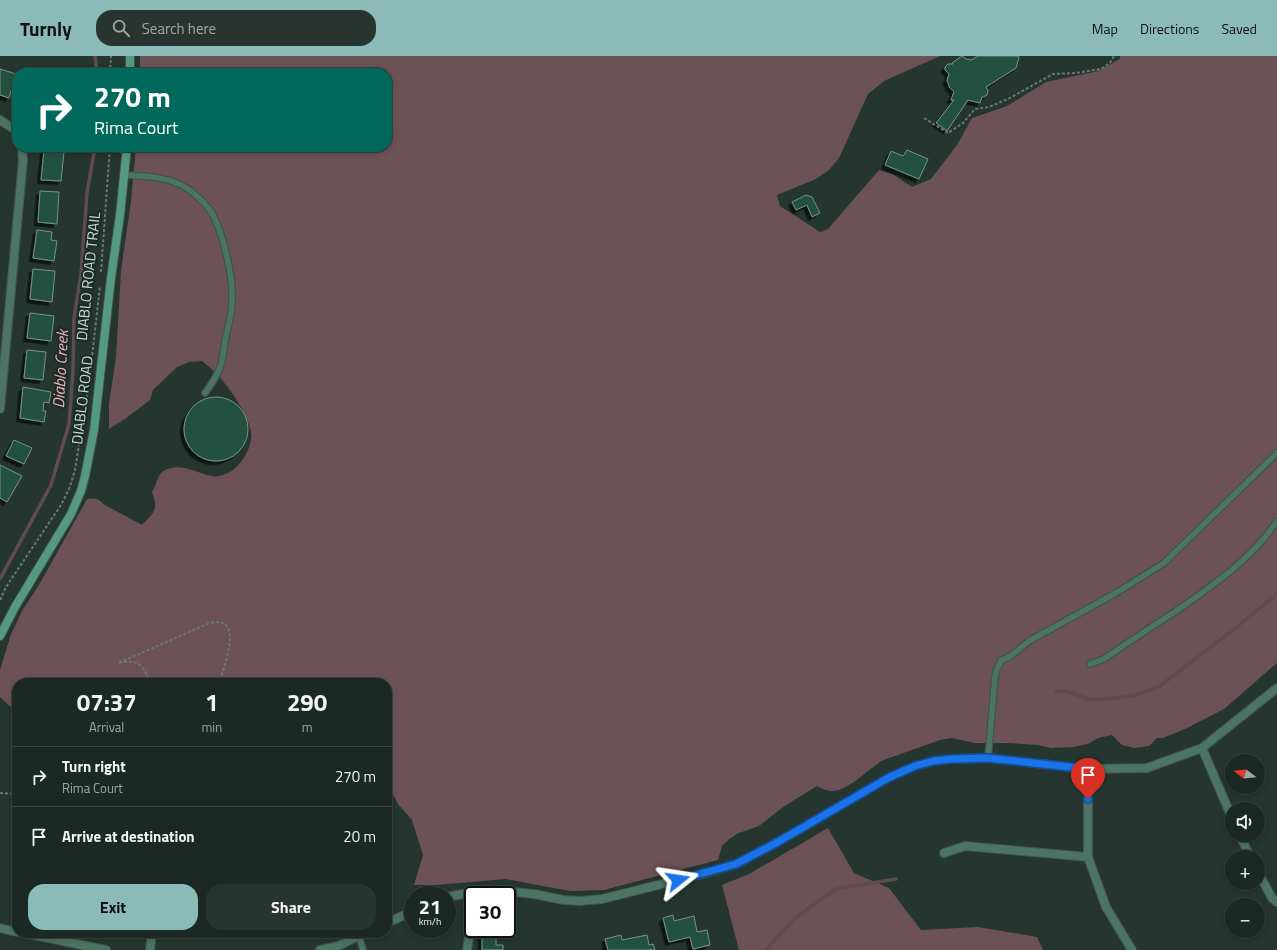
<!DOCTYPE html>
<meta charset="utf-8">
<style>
:root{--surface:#1b2823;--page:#283430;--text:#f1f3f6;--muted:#a0a6a6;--line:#394441;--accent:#8bbbb9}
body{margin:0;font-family:"Titillium Web",sans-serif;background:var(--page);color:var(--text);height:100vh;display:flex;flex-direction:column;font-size:15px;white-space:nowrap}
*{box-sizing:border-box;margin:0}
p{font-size:13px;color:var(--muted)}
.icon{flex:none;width:22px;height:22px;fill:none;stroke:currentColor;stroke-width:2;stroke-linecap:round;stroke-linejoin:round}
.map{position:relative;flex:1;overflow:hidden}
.side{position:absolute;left:12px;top:622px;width:380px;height:260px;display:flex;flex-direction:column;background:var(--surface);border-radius:16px;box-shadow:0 2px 6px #0003,0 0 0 1px var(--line)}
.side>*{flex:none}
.guide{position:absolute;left:12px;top:12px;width:380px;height:84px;border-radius:16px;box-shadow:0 2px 6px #0003,0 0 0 1px var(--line);background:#00695c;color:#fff;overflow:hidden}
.needle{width:26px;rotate:286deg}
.controls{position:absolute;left:1225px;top:698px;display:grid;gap:8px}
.controls a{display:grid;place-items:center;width:40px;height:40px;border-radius:50%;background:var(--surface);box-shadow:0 2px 6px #0003,0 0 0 1px var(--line);font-size:20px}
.speed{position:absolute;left:404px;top:830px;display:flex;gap:8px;font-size:20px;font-weight:700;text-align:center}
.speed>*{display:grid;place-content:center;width:52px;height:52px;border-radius:50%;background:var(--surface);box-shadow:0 2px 6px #0003,0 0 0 1px var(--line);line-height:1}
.speed small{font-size:10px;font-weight:400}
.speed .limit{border:2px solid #111;border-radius:6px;background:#fff;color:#111}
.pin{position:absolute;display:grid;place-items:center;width:34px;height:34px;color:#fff;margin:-41px -17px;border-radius:50% 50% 50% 0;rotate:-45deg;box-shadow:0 0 4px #0007}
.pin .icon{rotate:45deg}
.me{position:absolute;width:44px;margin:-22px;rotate:75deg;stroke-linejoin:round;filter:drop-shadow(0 0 3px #0008)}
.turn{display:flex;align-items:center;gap:14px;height:84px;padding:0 16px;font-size:18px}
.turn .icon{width:52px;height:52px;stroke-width:2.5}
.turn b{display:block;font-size:28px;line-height:34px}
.eta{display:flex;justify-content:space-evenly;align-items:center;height:68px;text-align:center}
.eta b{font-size:24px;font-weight:700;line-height:28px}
.action{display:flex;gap:8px;margin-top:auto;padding:8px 16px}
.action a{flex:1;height:46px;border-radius:16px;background:var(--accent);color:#111;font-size:16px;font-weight:700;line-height:46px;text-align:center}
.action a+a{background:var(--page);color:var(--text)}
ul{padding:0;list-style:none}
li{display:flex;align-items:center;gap:12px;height:60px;padding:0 16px;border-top:1px solid var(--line)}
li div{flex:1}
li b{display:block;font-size:15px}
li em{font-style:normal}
header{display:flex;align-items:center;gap:24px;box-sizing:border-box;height:56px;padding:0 20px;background:var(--accent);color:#111}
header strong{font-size:19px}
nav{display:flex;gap:22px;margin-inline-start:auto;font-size:14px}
.search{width:280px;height:36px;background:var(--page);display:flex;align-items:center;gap:10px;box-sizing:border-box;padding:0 14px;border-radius:16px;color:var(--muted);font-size:15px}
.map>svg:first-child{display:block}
.green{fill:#6c5256}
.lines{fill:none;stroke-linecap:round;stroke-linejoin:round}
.stream{stroke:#604b50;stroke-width:3.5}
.building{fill:#245142;stroke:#7b9088;filter:url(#shadow)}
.lane-casing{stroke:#42534c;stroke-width:8}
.street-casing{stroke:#42534c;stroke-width:10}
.secondary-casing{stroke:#42534c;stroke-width:10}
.path{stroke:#697872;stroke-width:2;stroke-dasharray:3 2;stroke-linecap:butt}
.lane{stroke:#4b7465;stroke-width:5.5}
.street{stroke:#4b7465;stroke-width:8}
.secondary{stroke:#559982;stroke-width:8}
.route-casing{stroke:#114b97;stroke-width:10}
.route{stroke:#1a73e8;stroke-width:7}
.labels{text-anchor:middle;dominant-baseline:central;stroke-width:4;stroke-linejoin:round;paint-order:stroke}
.street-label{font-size:15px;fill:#cbd6d1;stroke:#1a2c26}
.water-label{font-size:16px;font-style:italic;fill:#fab1be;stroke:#1a2c26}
</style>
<header>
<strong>Turnly</strong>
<div class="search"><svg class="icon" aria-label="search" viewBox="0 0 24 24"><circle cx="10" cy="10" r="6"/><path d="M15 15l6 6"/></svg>Search here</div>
<nav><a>Map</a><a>Directions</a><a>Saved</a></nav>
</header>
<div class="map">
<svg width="1277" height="894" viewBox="0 0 1277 894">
<defs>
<filter id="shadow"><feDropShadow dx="-3.5" dy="3.5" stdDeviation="0" flood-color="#0009"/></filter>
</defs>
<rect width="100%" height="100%" fill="#24362f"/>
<g class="green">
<path d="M140,0H940L884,25L868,38L839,102L829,114L816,123L777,139L780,150L820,176L828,173L879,114L894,119L912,131L931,123L957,89L972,62L1007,50L1046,26L1098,15L1120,3V0H1277V607L1224,653L1185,673L1163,682H1157L1149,690L1134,692L1122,689L1112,679L1098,682L1088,688L1074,691L1051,692L1037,689L1011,687H975L952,682L940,684L881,705L854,726L840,734L832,735L825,734L817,730L783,751L759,770L739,777L729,783L722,790L718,804L604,834L570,835L506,823L436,829H414L423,799L412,764L398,748L387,728V627H17V655L14,654L0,641V614L11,578L23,553L39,529L87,443C94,442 99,442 103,448L142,469C154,456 159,454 152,436C159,425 156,415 171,412C188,408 207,423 219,420C230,418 237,412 243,403C247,398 250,390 251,383C254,367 233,337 222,324C217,317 209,311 202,305L189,306L177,311L153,334L150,344L125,363L109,373V348L116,301L121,215L131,145L136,91H387V17H140Z"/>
<path d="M828,772L854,817L889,832L921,874L977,871L1037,881L1043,894H739L722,829L749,818Z"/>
</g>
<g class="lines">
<g class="stream">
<path d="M95,0L97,17"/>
<path d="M0,523L51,429L69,368L73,315L74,262L81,218L87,137L95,91"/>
<path d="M1056,636L1065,635L1089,643H1104L1133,640L1160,630L1238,570L1277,538"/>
<path d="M766,894L795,862L836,833L896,823"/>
</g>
</g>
<g class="building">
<path d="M962,0L966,3L971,4L978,0H1018L1019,2L1016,12L986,31L988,35L987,39L983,41H982L980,47L968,44L947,75L936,67L954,44H951L954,36L949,31V29L947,25L949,18L945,14V11L948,8H953L952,7Z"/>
<path d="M0,13L16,18L9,42L0,39Z"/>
<path d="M44,94L64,96L61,125L41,124Z"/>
<path d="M907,94L928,103L919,123L885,109L891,95L903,100Z"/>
<path d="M40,135L59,136L57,168L38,166Z"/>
<path d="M806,139L812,141L820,157L812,161L807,149L796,154L792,146Z"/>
<path d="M37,174L52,176L51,184L57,185L54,205L33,202Z"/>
<path d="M33,213L55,215L52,246L30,243Z"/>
<path d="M30,257L54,260L51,285L27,282Z"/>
<path d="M27,294L46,296L43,324L24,322Z"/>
<path d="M23,331L51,336L49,347L44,346L43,355H46L44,366L20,362Z"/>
<circle cx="216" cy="373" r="32"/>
<path d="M14,384L32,392L24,408L6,400Z"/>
<path d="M0,409L22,420L7,446L0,442Z"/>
<path d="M673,859L674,865L694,860L697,876L707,874L710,889L693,893L690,881L669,886L663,862Z"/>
<path d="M482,873H496V889H503V894H482Z"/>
<path d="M621,879L622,884L647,879L649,889L653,888L655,894H608L605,883Z"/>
</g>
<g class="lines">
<defs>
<g id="lane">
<path d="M124,119C147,120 172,121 191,135C198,141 207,149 212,157C223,177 234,223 232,245C232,258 228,271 225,284C224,293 223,305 219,314C216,322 210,330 205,337"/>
<path d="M1090,608L1104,603C1127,587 1150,572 1173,557C1211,531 1251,504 1277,465"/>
<path d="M988,702L995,621L997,613L1001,605L1012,599L1029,585L1116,537L1164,507L1277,397"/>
<path d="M359,880L363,894"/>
</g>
<g id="street">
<path d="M0,64L17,75"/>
<path d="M0,353L23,104L22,91"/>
<path d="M1202,692L1232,762"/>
<path d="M1088,713V801L1106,851L1132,894"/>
<path d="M1240,779L1250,801"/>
<path d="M944,797L965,790L1088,801"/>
<path d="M1258,816L1272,842L1277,846"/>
<path d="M447,841L473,836L502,835L534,838L564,844L580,845L602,843L702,818L736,808L776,787L888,722L915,710L933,705L951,703L988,702L1088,713L1147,712L1202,692L1277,632"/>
<path d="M387,867L413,855"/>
<path d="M0,872L17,876"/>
<path d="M24,877L106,894"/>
<path d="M150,894L152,877"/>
<path d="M320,894L338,890L365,877"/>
<path d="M467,894L469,881"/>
</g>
<g id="secondary">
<path d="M130,17V0"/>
<path d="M0,580L15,551L71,458L81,435L85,420L94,374L111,222L120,159L127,91"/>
</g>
</defs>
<use href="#lane" class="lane-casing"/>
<use href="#street" class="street-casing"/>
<use href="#secondary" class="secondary-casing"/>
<g class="path">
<path d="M110,17L111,0"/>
<path d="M924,62L948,77L963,67L975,53L989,51L1008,43L1053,18L1076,17L1101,13L1110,7L1114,0"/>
<path d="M101,216L110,91"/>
<path d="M90,319L100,230"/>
<path d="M0,544L6,531L61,449L70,431L75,414L87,339"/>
<path d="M151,627C142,609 140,603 118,607L210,567C246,559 223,609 220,627"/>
<path d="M0,737L17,738"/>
<path d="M469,873L472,846"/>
</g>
<use href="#lane" class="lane"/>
<use href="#street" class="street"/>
<use href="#secondary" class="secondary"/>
</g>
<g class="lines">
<defs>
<path id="route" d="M678,824L736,808L776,787L888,722L915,710L933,705L951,703L988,702L1088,713V743"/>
</defs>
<use href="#route" class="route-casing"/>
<use href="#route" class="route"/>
</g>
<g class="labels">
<g class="street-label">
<text transform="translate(88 220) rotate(-84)">DIABLO ROAD TRAIL</text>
<text transform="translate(82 344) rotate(-83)">DIABLO ROAD</text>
</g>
<g class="water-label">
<text transform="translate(60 313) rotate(-87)">Diablo Creek</text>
</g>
</g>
</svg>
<div class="controls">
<a><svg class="needle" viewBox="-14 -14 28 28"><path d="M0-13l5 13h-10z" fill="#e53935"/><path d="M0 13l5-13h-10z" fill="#a0a6a6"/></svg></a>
<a><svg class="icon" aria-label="sound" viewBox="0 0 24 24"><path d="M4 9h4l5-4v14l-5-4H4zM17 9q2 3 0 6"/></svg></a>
<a>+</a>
<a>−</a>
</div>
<div class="speed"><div>21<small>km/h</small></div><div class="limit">30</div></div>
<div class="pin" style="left:1088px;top:743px;background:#d93025"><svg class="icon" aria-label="arrive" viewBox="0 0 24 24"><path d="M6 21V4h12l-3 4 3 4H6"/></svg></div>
<svg class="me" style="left:678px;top:824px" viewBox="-20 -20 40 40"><path d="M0-17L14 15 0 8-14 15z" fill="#1a73e8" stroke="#fff" stroke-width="4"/></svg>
<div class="guide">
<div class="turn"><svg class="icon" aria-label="right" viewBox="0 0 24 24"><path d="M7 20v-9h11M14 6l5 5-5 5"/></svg><div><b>270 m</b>Rima Court</div></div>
</div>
<section class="side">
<div class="eta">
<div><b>07:37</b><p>Arrival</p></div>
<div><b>1</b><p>min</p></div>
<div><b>290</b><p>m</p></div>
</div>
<ul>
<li><svg class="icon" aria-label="right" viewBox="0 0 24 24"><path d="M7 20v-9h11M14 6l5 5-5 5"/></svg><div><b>Turn right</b><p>Rima Court</p></div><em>270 m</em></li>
<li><svg class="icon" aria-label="arrive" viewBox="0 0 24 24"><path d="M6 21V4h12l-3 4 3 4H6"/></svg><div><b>Arrive at destination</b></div><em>20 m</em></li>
</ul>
<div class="action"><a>Exit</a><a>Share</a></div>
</section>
</div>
